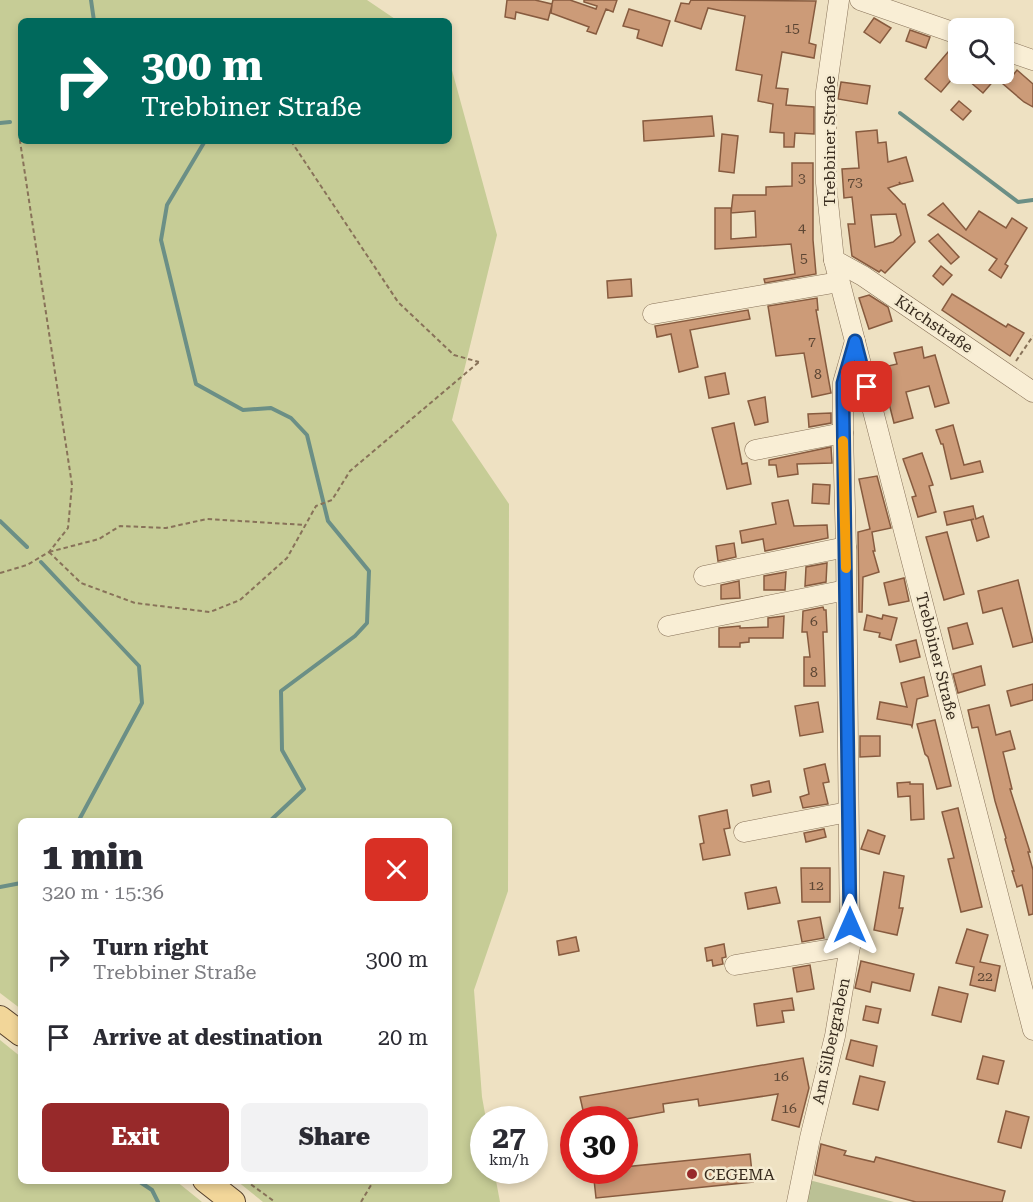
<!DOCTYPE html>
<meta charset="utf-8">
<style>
:root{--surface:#fff;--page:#f2f2f3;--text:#2b2b33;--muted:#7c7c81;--accent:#97292a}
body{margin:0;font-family:"Roboto Serif",serif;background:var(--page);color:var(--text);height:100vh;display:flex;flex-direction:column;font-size:22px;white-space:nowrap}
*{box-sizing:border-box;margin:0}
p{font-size:20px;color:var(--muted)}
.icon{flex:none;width:33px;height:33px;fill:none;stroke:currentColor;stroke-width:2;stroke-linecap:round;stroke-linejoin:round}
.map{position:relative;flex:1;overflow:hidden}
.details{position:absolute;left:18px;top:818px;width:434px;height:366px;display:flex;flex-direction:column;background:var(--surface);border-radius:9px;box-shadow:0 3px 9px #0003}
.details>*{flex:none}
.banner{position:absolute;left:18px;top:18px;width:434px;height:126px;border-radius:9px;box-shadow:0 3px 9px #0003;background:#00695c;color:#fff;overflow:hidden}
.controls{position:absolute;left:948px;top:18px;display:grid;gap:12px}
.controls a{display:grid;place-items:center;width:66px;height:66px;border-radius:9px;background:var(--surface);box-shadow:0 3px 9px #0003;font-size:30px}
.speed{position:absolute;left:470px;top:1106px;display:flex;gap:12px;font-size:30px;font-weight:700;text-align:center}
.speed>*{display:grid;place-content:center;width:78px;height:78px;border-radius:50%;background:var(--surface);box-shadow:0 3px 9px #0003;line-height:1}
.speed small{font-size:15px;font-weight:400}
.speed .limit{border:9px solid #d22;background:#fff;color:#111}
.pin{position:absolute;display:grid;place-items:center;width:51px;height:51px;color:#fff;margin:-26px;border-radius:12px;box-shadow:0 3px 9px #0006}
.me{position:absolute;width:66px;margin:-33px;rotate:0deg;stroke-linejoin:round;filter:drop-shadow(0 0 4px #0008)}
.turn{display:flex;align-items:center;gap:21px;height:126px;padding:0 24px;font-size:27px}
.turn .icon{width:78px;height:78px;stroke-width:2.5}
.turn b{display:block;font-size:42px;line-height:51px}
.round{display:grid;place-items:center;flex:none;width:63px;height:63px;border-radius:9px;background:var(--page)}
.head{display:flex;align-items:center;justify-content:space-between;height:102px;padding:0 24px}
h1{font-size:36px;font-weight:800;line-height:45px}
.button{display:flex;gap:12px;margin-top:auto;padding:12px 24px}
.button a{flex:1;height:69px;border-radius:9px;background:var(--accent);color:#fff;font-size:24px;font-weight:800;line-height:69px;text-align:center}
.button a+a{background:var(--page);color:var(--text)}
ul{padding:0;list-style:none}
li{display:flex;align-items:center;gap:18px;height:78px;padding:0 24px}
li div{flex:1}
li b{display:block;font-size:22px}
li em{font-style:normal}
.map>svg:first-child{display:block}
.green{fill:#c6cc96}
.cemetery{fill:#bbc195}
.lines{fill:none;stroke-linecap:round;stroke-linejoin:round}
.stream{stroke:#6b8f86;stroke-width:4}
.building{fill:#cc9b78;stroke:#875b3f;stroke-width:1.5;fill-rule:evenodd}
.minor-casing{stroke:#887259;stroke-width:21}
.major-casing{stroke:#55402d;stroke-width:26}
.path{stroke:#887259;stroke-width:2;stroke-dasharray:4.5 3;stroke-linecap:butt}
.minor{stroke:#f9eed5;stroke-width:20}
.major{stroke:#f2d699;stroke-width:24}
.route-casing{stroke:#114b97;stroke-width:15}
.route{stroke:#1a73e8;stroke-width:10}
.slow{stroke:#f59e0b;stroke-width:10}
.poi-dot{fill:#97292a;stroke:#f5ebd1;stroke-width:2}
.labels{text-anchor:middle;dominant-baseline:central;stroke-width:5;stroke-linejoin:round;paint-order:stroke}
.number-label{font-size:14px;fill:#5c4634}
.street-label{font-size:16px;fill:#372a1d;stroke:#f5ebd1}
.poi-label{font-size:16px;fill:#372a1d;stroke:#f5ebd1;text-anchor:start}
</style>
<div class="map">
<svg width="1033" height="1202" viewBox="0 0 1033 1202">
<rect width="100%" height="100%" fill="#eee1c2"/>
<g class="green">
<path d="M0,0H367L398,21H21V141H448L449,61L450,63L497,235L452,420L509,504L508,891L474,990L482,1097L486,1119H483V1170H494L500,1202H263L237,1181L448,1180V820H21V1009L0,993Z"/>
<path d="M0,1040L21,1057V1180L176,1181L202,1202H0Z"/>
</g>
<path class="cemetery" d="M809,1180L894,1202H805Z"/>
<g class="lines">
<g class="stream">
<path d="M91,0L94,21"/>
<path d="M900,113L1018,202L1033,200"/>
<path d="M0,123L10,122"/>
<path d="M205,141L167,205L161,240L196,384L243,410L271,408L291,418L307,435L328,521L369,571L367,623L355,636L281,691L282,750L304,789L271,820"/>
<path d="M0,521L27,547"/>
<path d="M41,562L139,666L142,703L79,820"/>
<path d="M0,887L21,883"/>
<path d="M137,1180L152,1190L158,1202"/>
</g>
</g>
<g class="building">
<path d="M507,0H535L552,4L553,0H570L596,9L597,6L584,2V0H617L613,12L606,9L596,34L587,31L589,27L551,13L552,5L548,20L516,12L515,19L505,17Z"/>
<path d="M691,0L816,1L809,43L816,45L814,58L782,52L776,88L788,89L786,105L814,107V134L795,133L794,147H784V133L770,132L773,104L758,101L762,75L736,70L745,16L708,8L701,29L675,21L681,3L689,4Z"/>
<path d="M629,9L670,21L662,46L637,38L639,30L623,26Z"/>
<path d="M874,18L891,28L880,43L864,32Z"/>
<path d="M910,30L930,37L926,48L906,41Z"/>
<path d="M948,52L958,62V72L941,92L925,79Z"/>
<path d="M1017,70L1033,84V107L1024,102L996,78L983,93L969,81L975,74H1014Z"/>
<path d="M841,82L870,86L867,104L838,99Z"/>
<path d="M959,101L971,111L963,120L951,110Z"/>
<path d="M712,116L714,136L644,141L643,121Z"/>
<path d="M877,130L878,143L886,142L888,162L906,157L913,181L901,184L899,182L900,184L888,188L903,204H905L915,242L885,273L881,270L879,272L852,256L848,224H855L852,197L844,198L842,169L859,168L856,132ZM896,214L901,235L893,242L875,247L871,215Z"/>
<path d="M722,134L738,136L734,173L719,171Z"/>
<path d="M792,163H813V240L816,274L765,283L764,279L795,274L791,244L715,249V208H731V239L756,237L755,211L731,213L733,195H766V187L792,186Z"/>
<path d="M943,203L966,230L979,211L1006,228L1012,218L1027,228L1005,264L1008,266L1001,278L989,270L997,259L928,215Z"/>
<path d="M938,234L959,257L951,264L929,241Z"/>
<path d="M941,266L952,275L943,285L933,276Z"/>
<path d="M631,279L632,296L608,298L607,281Z"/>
<path d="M952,294L1006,327L1008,324L1024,333L1010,356L942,310Z"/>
<path d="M869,295L888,307L892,321L869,329L859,298Z"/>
<path d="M817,298L818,310H816L831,393L812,397L804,353L776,356L768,306Z"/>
<path d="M748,310L750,319L690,330L698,367L679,372L671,334L657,337L655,326Z"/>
<path d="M922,347L924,358L935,355L949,403L935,407L929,386L906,392L913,418L894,423L880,368L897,364L894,353Z"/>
<path d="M725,373L729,394L709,398L705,377Z"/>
<path d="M765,397L768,422L755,425L748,401Z"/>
<path d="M831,413V423L809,427L808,414Z"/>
<path d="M734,423L742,464L747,463L751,484L727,489L712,428Z"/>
<path d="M953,425L964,465L980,461L983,472L951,479L943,444H941L936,430Z"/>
<path d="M831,447L832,463L797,464L798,474L778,477L776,465H769V460Z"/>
<path d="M922,453L933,485L929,486L936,512L918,517L912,497L916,496L903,459Z"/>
<path d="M877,476L891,528L872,532L875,551H873L879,572L863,577L862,612H859L858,532L870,529L859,479Z"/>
<path d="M813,484L830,485L829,504L812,503Z"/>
<path d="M788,500L794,526L827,525L828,538L765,551L763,539L742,543L740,531L776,524L772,503Z"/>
<path d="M973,506L976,519L983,516L989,537L977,541L971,520L974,519L947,525L944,512Z"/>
<path d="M947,532L964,594L944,600L926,537Z"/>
<path d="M734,543L736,557L718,561L716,546Z"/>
<path d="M827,563L826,582L805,586L806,567Z"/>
<path d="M786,572L785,590H764V576Z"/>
<path d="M904,578L909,601L889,605L884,583Z"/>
<path d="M1018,580L1033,642L1013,647L1002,608L983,613L978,591Z"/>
<path d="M739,581L740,598L721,599V585Z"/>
<path d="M823,607L824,610H826L827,632H823L825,686H804V657H810L807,632H802L803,611Z"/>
<path d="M867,615L882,619L883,615L897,618L891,640L879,637L880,633L864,630Z"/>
<path d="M784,616L783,638H749V642L740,643V647H719V628L740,626V628L768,627V618Z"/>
<path d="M967,623L973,644L953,649L948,628Z"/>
<path d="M916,640L920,657L900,662L896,645Z"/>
<path d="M981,666L985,685L958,693L953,674Z"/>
<path d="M924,677L928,696L917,699L912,727L911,725L877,719L880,702L907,707L901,683Z"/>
<path d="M1033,684V700L1011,706L1007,691Z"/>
<path d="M818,702L823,732L800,736L795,706Z"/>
<path d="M989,705L996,735L1010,731L1015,749L1003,752L1012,789H1010L1030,852H1028L1033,870V914L1029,915L1022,885L1017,887L1012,871H1014L1005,839L1006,838L995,801L978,727L972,728L968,710Z"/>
<path d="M935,720L951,786L937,789L928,757L925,754L917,724Z"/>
<path d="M860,736H880V756L860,757Z"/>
<path d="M825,764L829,782L823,783L828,804L803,808L800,797L809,794L804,769Z"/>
<path d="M769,781L771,792L753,796L751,785Z"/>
<path d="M910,782V784H923L924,819L911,820L910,796L898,797L897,783Z"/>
<path d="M958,808L982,907L961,912L948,859L954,858L942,812Z"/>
<path d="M727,810L730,828L724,829L730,855L703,860L700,844L704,843L699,816Z"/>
<path d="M824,829L826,837L806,842L804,833Z"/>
<path d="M868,830L885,836L879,854L861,849Z"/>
<path d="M801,868H830V902H802Z"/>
<path d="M884,872L904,876L899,908H903L897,935L874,930Z"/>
<path d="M776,887L780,903L748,909L745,893Z"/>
<path d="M820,917L824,938L802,942L798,921Z"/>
<path d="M967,929L988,935L980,962L1000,966L995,991L970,985L974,967L956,963Z"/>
<path d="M576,937L579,951L559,955L557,941Z"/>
<path d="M724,944L726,957L722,958L723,964L713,966L712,960L707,961L705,948Z"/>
<path d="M861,961L914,974L910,991L872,982L870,992L855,988Z"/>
<path d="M810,965L814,989L797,992L793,968Z"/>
<path d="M939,987L968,994L961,1022L932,1015Z"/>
<path d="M792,998L794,1010L782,1011L784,1022L757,1026L754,1004Z"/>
<path d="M866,1006L881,1009L878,1023L863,1020Z"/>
<path d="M851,1040L877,1046L873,1066L846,1059Z"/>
<path d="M983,1056L1004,1061L998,1084L977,1079Z"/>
<path d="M803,1058L809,1088L799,1127L772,1120L778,1094L699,1106L698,1099L663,1104L664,1112L626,1119H585L580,1097Z"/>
<path d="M860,1076L885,1082L878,1110L853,1104Z"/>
<path d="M1006,1111L1029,1117L1021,1148L998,1142Z"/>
<path d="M821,1144L846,1151L844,1155L874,1162L876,1157L1005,1191L1002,1202H916L815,1175Z"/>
<path d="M750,1154L753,1182L596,1198L593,1170H624V1167Z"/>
</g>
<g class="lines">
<defs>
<g id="minor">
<path d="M839,0L826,92V183L834,260L1033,1030"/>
<path d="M860,0L958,34"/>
<path d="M1004,50L1033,60"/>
<path d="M834,260L863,276L1033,392"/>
<path d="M653,314L839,282"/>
<path d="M755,450L843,433"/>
<path d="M704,576L846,547"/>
<path d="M668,626L846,590"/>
<path d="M744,832L848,812"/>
<path d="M735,965L850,946"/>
<path d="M797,1202L810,1138L835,1036L850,946L846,547L843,433V383L855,341"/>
</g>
<g id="major">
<path d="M0,1018L21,1034"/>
<path d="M205,1180L233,1202"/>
</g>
</defs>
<use href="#minor" class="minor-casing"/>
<use href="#major" class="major-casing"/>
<g class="path">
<path d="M291,141L398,302L454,355L479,362"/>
<path d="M1016,361L1033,336"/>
<path d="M49,552L81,583L135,603L210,612L240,600L287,558L316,506L332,500L350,471L479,362"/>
<path d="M49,552L99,539L120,526L166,528L207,519L305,525"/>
<path d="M0,573L27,565L49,552L68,528L72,485L20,141L21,115"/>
<path d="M245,1180L275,1202"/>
<path d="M361,1202L374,1180"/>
</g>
<use href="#minor" class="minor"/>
<use href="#major" class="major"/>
</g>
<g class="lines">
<defs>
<path id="route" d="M850,925L843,400V383L855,341L867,387"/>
</defs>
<use href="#route" class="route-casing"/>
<use href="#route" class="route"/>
<path class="slow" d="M843,441L846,568"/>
</g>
<circle class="poi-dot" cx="692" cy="1174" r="6"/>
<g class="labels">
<g class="number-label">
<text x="792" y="28">15</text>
<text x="802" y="178">3</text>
<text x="855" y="182">73</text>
<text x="802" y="227">4</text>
<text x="804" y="258">5</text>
<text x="812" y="341">7</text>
<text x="818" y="374">8</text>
<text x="814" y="621">6</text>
<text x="814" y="672">8</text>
<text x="816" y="885">12</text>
<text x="985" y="976">22</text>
<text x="781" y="1076">16</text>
<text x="789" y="1108">16</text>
</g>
<g class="street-label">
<text transform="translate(829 141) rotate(-90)">Trebbiner Straße</text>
<text transform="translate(934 324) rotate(34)">Kirchstraße</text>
<text transform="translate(937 656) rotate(76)">Trebbiner Straße</text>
<text transform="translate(831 1041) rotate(-78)">Am Silbergraben</text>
</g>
<g class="poi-label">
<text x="704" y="1174">CEGEMA</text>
</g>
</g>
</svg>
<div class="controls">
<a><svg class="icon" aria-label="search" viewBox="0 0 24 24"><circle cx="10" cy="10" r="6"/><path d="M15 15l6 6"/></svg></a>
</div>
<div class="speed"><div>27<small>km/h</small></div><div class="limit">30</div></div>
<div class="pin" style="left:867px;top:387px;background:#d93025"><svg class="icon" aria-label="arrive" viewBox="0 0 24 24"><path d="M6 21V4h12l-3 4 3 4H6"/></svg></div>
<svg class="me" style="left:850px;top:925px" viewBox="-20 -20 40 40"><path d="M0-17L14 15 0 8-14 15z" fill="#1a73e8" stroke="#fff" stroke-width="4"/></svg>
<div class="banner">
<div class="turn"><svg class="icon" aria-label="right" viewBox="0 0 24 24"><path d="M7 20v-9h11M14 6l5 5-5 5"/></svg><div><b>300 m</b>Trebbiner Straße</div></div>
</div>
<section class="details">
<div class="head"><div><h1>1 min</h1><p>320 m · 15:36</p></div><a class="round" style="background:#d93025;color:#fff"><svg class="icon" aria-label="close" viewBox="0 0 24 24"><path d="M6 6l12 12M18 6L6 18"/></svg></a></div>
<ul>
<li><svg class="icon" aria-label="right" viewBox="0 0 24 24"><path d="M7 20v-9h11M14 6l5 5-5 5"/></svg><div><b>Turn right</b><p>Trebbiner Straße</p></div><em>300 m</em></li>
<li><svg class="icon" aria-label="arrive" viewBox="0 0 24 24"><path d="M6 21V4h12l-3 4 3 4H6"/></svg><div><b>Arrive at destination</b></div><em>20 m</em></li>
</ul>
<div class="button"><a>Exit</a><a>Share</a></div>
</section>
</div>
